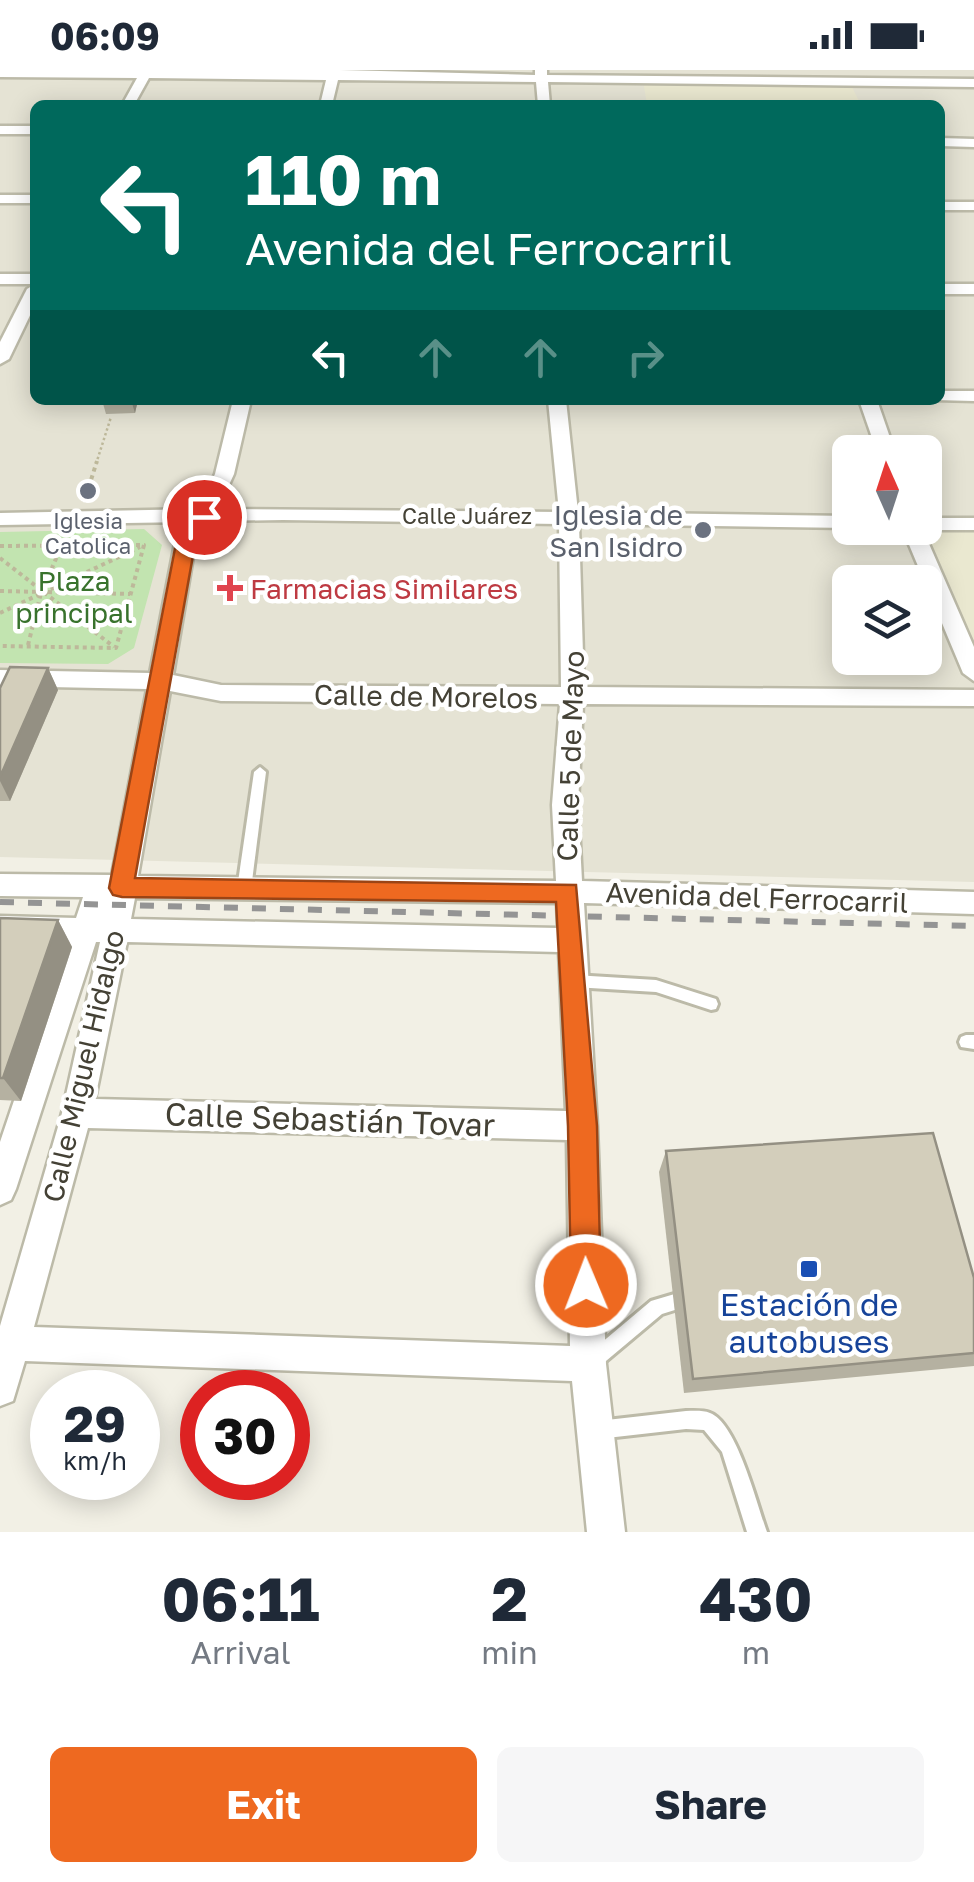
<!DOCTYPE html>
<meta charset="utf-8">
<style>
:root{--surface:#fff;--page:#f6f6f7;--text:#1f2937;--muted:#747a83;--accent:#ee6920}
body{margin:0;font-family:"Golos Text",sans-serif;background:var(--page);color:var(--text);height:100vh;display:flex;flex-direction:column;font-size:38px;white-space:nowrap}
*{box-sizing:border-box;margin:0}
p{font-size:32px;color:var(--muted)}
.icon{flex:none;width:55px;height:55px;fill:none;stroke:currentColor;stroke-width:2;stroke-linecap:round;stroke-linejoin:round}
.map{position:relative;height:1462px;overflow:hidden}
.sheet{display:flex;flex-direction:column;background:var(--surface);flex:1}
.sheet>*{flex:none}
.hud{position:absolute;left:30px;top:30px;width:915px;height:305px;border-radius:15px;box-shadow:0 5px 25px #0003;background:#00695c;color:#fff;overflow:hidden}
.needle{width:65px;rotate:357deg}
.tools{position:absolute;left:832px;top:365px;display:grid;gap:20px}
.tools a{display:grid;place-items:center;width:110px;height:110px;border-radius:15px;background:var(--surface);box-shadow:0 5px 25px #0003;font-size:50px}
.speed{position:absolute;left:30px;top:1300px;display:flex;gap:20px;font-size:50px;font-weight:700;text-align:center}
.speed>*{display:grid;place-content:center;width:130px;height:130px;border-radius:50%;background:var(--surface);box-shadow:0 5px 25px #0003;line-height:1}
.speed small{font-size:25px;font-weight:400}
.speed .limit{border:15px solid #d22;background:#fff;color:#111}
.pin{position:absolute;display:grid;place-items:center;width:85px;height:85px;color:#fff;margin:-42px;border:5px solid #fff;border-radius:50%;box-shadow:0 2px 10px #0007}
.me{position:absolute;width:110px;margin:-55px;rotate:359deg;stroke-linejoin:round;filter:drop-shadow(0 0 8px #0008)}
.turn{display:flex;align-items:center;gap:35px;height:210px;padding:0 50px;font-size:45px}
.turn .icon{width:130px;height:130px;stroke-width:2.5}
.turn b{display:block;font-size:70px;line-height:85px}
.lanes{display:flex;align-items:center;height:95px;padding:0 50px;background:#0003;justify-content:center;gap:50px;direction:ltr}
.lanes .off{opacity:.35}
.eta{display:flex;justify-content:space-evenly;align-items:center;height:170px;text-align:center}
.eta b{font-size:60px;font-weight:700;line-height:70px}
.cta{display:flex;gap:20px;margin-top:auto;padding:20px 50px}
.cta a{flex:1;height:115px;border-radius:15px;background:var(--accent);color:#fff;font-size:40px;font-weight:700;line-height:115px;text-align:center}
.cta a+a{background:var(--page);color:var(--text)}
.status{display:flex;justify-content:space-between;align-items:center;height:70px;padding:0 50px;background:var(--surface);direction:ltr}
.status svg{height:28px;fill:currentColor}
.map>svg:first-child{display:block}
.residential{fill:#e5e3d4;fill-rule:evenodd}
.education{fill:#eae8d0}
.green{fill:#c2e4b0}
.lines{fill:none;stroke-linecap:round;stroke-linejoin:round}
.service-casing{stroke:#bcbaa8;stroke-width:6}
.minor-casing{stroke:#bcbaa8;stroke-width:5}
.path-far1{stroke:#bdb89a;stroke-width:2.5;stroke-dasharray:2.5 2.5;stroke-linecap:butt}
.path{stroke:#bdb89a;stroke-width:4;stroke-dasharray:4 4;stroke-linecap:butt}
.service{fill:#fff;fill-rule:evenodd}
.minor{fill:#fff;fill-rule:evenodd}
.rail{stroke:#949494;stroke-width:6;stroke-dasharray:14 14;stroke-linecap:butt}
.wall{fill:#b5b1a1}
.shaded-wall{fill:#949083}
.building{fill:#d3cebb;stroke:#949083;stroke-width:2.5}
.route{fill:#ee6920;stroke:#9b4415;stroke-width:2.5}
.worship-dot{fill:#6b7280;stroke:#fff;stroke-width:4}
.health-dot{fill:#e0444e;stroke:#fff;stroke-width:4}
.transit-dot{fill:#1a4fb4;stroke:#fff;stroke-width:4}
.labels{text-anchor:middle;dominant-baseline:central;stroke-width:9;stroke-linejoin:round;paint-order:stroke}
.far-street-label{font-size:22px;fill:#444135;stroke:#fff}
.far-worship-label{font-size:22px;fill:#5b616d;stroke:#fff}
.worship-label{font-size:28px;fill:#5b616d;stroke:#fff;text-anchor:end}
.park-label{font-size:28px;fill:#38722c;stroke:#fff}
.health-label{font-size:28px;fill:#be3a42;stroke:#fff;text-anchor:start}
.street-label{font-size:28px;fill:#444135;stroke:#fff}
.near-street-label{font-size:32px;fill:#444135;stroke:#fff}
.near-transit-label{font-size:32px;fill:#164399;stroke:#fff}
</style>
<div class="status"><b>06:09</b><svg viewBox="0 0 49 12"><path d="M0 12V9h3v3zM5 12V6h3v6zM10 12V3h3v9zM15 12V0h3v12zM26 1h20v11H26zM47 4h2v5h-2z"/></svg></div>
<div class="map">
<svg width="974" height="1462" viewBox="0 0 974 1462">
<rect width="100%" height="100%" fill="#f2f0e5"/>
<path class="residential" d="M0,0H974V812L0,787ZM35,35H940V330H35ZM850,382H925V458H850ZM850,512H925V588H850Z"/>
<g class="education">
<path d="M643,10L850,13L861,35H647Z"/>
<path d="M974,454V603L912,458Z"/>
</g>
<path class="green" d="M144,459L162,475L134,578L108,594L0,593V462Z"/>
<g class="lines">
<defs>
<g id="service">
<path d="M260,697L266,702L251,819L249,823L244,824L239,823L237,819L254,702Z"/>
<path d="M574,905L656,910L716,929L718,934L716,939L711,940L656,922L574,917L569,915L567,911L569,907Z"/>
<path d="M966,965H974V979L961,977L959,972L961,967Z"/>
<path d="M688,1220L694,1222L696,1228L694,1234L662,1244L600,1296L594,1299L588,1296L585,1290L588,1284L651,1231Z"/>
<path d="M686,1341C693,1341 703,1340 710,1343C737,1353 757,1435 767,1462H747L722,1382L704,1360L686,1359L598,1369L592,1366L589,1360L592,1354L598,1351Z"/>
</g>
<g id="minor">
<path d="M0,0H340L535,5V0H547V5L974,9V17L548,12L550,35H538L536,12L338,10L332,35H320L326,10L149,8L134,35H122L137,8L0,7Z"/>
<rect x="0" y="56" width="35" height="8"/>
<path d="M940,68L974,69V77L940,76Z"/>
<rect x="0" y="125" width="35" height="8"/>
<rect x="940" y="132" width="34" height="8"/>
<rect x="0" y="204" width="35" height="10"/>
<path d="M35,214V235L9,289L0,294V272L27,219Z"/>
<rect x="940" y="214" width="34" height="10"/>
<path d="M940,321H974V331L935,330H940Z"/>
<path d="M233,330H251L234,404L218,439L559,442L548,330H566L578,442L850,446V458L579,454L584,617L974,620V636L583,634L578,735L582,811L974,822V844L584,833L597,1056L606,1294L625,1462H587L572,1311L25,1291L13,1331L0,1336V1256L62,1043L100,872H96L16,1119L11,1130L0,1135V1072L68,871L0,870V846L76,848L83,827L0,826V804L112,805L147,619L0,616V600L150,603L176,468L189,452L0,455V443L198,439L215,404ZM283,450L559,454L561,617L221,615L173,605L196,469L210,451ZM170,621L221,631L560,634L552,735L556,811L138,806ZM135,828L557,833L558,858L131,849ZM127,872L559,882L566,1041L95,1029ZM88,1058L567,1070L570,1276L34,1257Z"/>
<path d="M859,330H877L895,382H877Z"/>
<path d="M925,448H974V460H923L974,577V611L963,603L902,458H925Z"/>
</g>
</defs>
<use href="#service" class="service-casing"/>
<use href="#minor" class="minor-casing"/>
<path class="path-far1" d="M96,394L111,347"/>
<g class="path">
<path d="M84,432L97,391"/>
<path d="M0,476L144,475L116,578L0,576"/>
<path d="M0,488L114,577"/>
<path d="M0,521L130,524"/>
<path d="M0,543L140,477"/>
<path d="M28,575L41,523L62,475"/>
</g>
<use href="#service" class="service"/>
<use href="#minor" class="minor"/>
<path class="rail" d="M0,832L974,856"/>
</g>
<g class="wall">
<path d="M102,330H138L135,343L106,344Z"/>
<path d="M48,598L58,620L10,731H0V618Z"/>
<path d="M0,848L58,850L72,877L21,1031L0,1030Z"/>
<path d="M666,1081L974,1208V1296L684,1323L659,1102Z"/>
</g>
<g class="shaded-wall">
<path d="M131,330H138L135,343Z"/>
<path d="M48,598L58,620L10,731L0,711V707Z"/>
<path d="M58,850L72,877L21,1031L3,1008Z"/>
</g>
<g class="building">
<path d="M10,597L48,598L0,707V618Z"/>
<path d="M0,848L58,850L3,1008H0Z"/>
<path d="M933,1063L974,1208V1283L693,1309L666,1081Z"/>
</g>
<path class="route" d="M204,441L213,447L196,469L135,808L576,815L597,1056L601,1215L597,1226L586,1230L575,1226L571,1215L568,1056L556,832L122,827L113,825L109,818L177,468L198,443Z"/>
<g class="worship-dot">
<circle cx="88" cy="421" r="10"/>
<circle cx="703" cy="460" r="10"/>
</g>
<path class="health-dot" d="M225 503h10v10h10v10h-10v10h-10v-10h-10v-10h10z"/>
<rect class="transit-dot" x="799" y="1189" width="20" height="20" rx="5"/>
<g class="labels">
<g class="far-street-label">
<text x="467" y="445">Calle Juárez</text>
</g>
<g class="far-worship-label">
<text x="88" y="450">Iglesia<tspan x="88" dy="25">Catolica</tspan></text>
</g>
<g class="worship-label">
<text x="683" y="444">Iglesia de<tspan x="683" dy="32">San Isidro</tspan></text>
</g>
<g class="park-label">
<text x="74" y="510">Plaza<tspan x="74" dy="32">principal</tspan></text>
</g>
<g class="health-label">
<text x="250" y="518">Farmacias Similares</text>
</g>
<g class="street-label">
<text transform="translate(426 626) rotate(1)">Calle de Morelos</text>
<text transform="translate(570 686) rotate(-88)">Calle 5 de Mayo</text>
<text transform="translate(757 827) rotate(2)">Avenida del Ferrocarril</text>
<text transform="translate(83 996) rotate(-77)">Calle Miguel Hidalgo</text>
</g>
<g class="near-street-label">
<text transform="translate(330 1049) rotate(2)">Calle Sebastián Tovar</text>
</g>
<g class="near-transit-label">
<text x="809" y="1234">Estación de<tspan x="809" dy="37">autobuses</tspan></text>
</g>
</g>
</svg>
<div class="tools">
<a><svg class="needle" viewBox="-14 -14 28 28"><path d="M0-13l5 13h-10z" fill="#e53935"/><path d="M0 13l5-13h-10z" fill="#747a83"/></svg></a>
<a><svg class="icon" aria-label="layers" viewBox="0 0 24 24"><path d="M12 4l9 5-9 5-9-5zM3 14l9 5 9-5"/></svg></a>
</div>
<div class="speed"><div>29<small>km/h</small></div><div class="limit">30</div></div>
<div class="pin" style="left:204px;top:447px;background:#d93025"><svg class="icon" aria-label="arrive" viewBox="0 0 24 24"><path d="M6 21V4h12l-3 4 3 4H6"/></svg></div>
<svg class="me" style="left:586px;top:1215px" viewBox="-20 -20 40 40"><circle r="17" fill="#ee6920" stroke="#fff" stroke-width="3"/><path d="M0-11L8 9 0 5-8 9z" fill="#fff"/></svg>
<div class="hud">
<div class="turn"><svg class="icon" aria-label="left" viewBox="0 0 24 24"><path d="M17 20v-9H6M10 6l-5 5 5 5"/></svg><div><b>110 m</b>Avenida del Ferrocarril</div></div>
<div class="lanes"><svg class="icon" aria-label="left" viewBox="0 0 24 24"><path d="M17 20v-9H6M10 6l-5 5 5 5"/></svg><svg class="icon off" aria-label="ahead" viewBox="0 0 24 24"><path d="M12 20V5M6 11l6-6 6 6"/></svg><svg class="icon off" aria-label="ahead" viewBox="0 0 24 24"><path d="M12 20V5M6 11l6-6 6 6"/></svg><svg class="icon off" aria-label="right" viewBox="0 0 24 24"><path d="M7 20v-9h11M14 6l5 5-5 5"/></svg></div>
</div>
</div>
<section class="sheet">
<div class="eta">
<div><b>06:11</b><p>Arrival</p></div>
<div><b>2</b><p>min</p></div>
<div><b>430</b><p>m</p></div>
</div>
<div class="cta"><a>Exit</a><a>Share</a></div>
</section>
